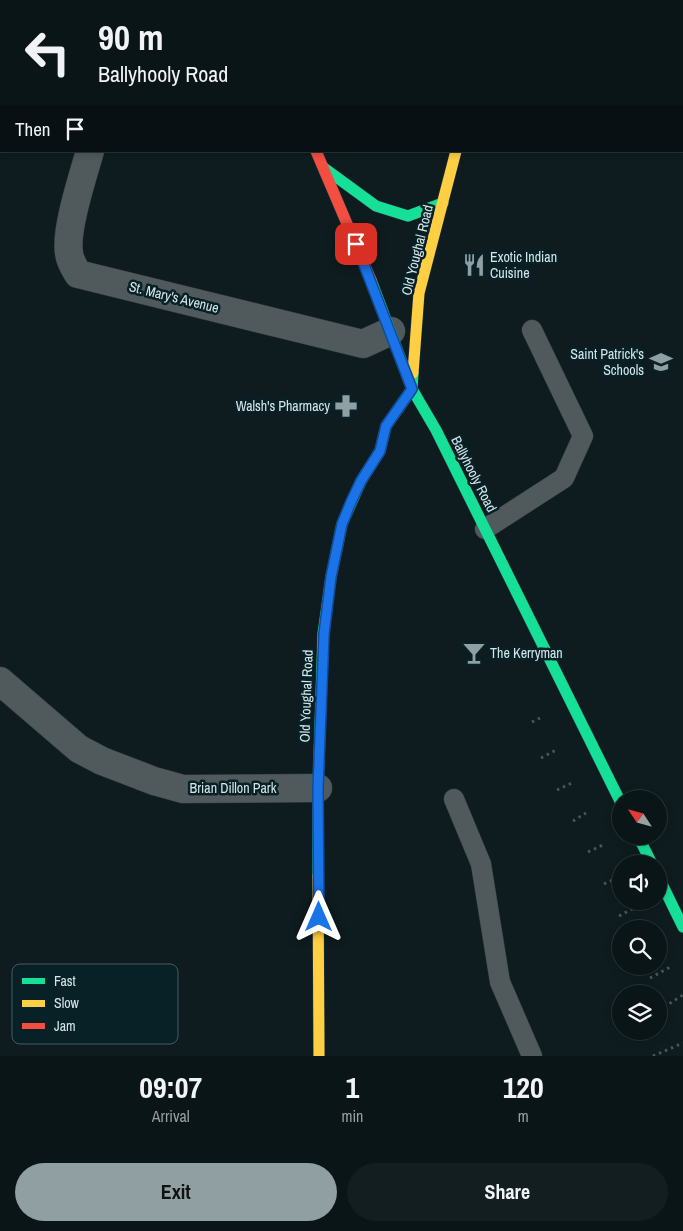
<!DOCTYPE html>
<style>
:root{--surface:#0a1518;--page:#131e21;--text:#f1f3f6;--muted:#999fa2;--line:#2a3437;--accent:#909fa2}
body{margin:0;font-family:"Archivo Narrow",sans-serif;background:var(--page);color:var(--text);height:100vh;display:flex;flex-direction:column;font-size:19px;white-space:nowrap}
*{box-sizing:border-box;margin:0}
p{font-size:16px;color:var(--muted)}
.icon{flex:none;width:28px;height:28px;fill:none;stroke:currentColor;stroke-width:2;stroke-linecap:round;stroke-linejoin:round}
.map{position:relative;height:1056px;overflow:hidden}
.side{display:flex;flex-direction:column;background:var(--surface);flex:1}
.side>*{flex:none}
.guide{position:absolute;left:0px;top:0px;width:684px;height:152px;box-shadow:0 2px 8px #0003,0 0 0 1px var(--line);background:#0a1518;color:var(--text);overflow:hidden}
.needle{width:32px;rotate:306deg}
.tools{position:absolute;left:612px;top:790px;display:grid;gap:10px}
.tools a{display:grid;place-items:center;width:55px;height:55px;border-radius:50%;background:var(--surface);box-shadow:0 2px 8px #0003,0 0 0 1px var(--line);font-size:25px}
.pin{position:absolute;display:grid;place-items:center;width:42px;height:42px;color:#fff;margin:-21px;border-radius:10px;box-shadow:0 2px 8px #0006}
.me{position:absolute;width:55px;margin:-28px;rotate:0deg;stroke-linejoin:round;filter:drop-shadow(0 0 4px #0008)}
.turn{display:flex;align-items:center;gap:18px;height:105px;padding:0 15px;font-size:22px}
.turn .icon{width:65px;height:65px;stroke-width:2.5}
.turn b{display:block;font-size:35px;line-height:42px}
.then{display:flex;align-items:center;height:48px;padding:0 15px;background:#0003;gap:10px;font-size:19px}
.eta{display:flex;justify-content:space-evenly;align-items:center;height:85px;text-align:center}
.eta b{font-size:30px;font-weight:700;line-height:35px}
.primary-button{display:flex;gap:10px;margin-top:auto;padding:10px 15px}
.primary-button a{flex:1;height:58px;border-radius:30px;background:var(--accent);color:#111;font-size:20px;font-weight:700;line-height:58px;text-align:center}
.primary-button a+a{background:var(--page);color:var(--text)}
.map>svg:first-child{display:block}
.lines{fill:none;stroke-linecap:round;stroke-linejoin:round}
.lane-casing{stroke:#2e383a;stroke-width:21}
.street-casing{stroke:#2e383a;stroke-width:29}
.fast-casing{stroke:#2e383a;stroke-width:12}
.slow-casing{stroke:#2e383a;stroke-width:12}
.jam-casing{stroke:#2e383a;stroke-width:12}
.path{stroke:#4a5557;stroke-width:3;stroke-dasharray:2.5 4;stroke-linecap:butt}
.lane{stroke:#505a5d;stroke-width:20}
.street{stroke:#505a5d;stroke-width:28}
.fast{stroke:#16e098;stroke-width:11}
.slow{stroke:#ffcf43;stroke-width:11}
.jam{stroke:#f24e42;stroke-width:11}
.route-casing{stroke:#114b97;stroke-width:12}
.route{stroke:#1a73e8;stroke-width:9}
.labels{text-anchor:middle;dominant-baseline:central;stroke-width:5;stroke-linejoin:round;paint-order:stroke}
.street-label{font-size:14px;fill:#d6e5e8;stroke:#072127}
.poi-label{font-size:14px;fill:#d6e5e8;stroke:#072127;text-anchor:start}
.key{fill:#072127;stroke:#455c61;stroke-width:1}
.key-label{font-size:14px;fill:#d6e5e8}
</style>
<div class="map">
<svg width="683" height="1056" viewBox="0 0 683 1056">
<rect width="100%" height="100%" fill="#0e1c20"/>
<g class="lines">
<defs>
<g id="lane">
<path d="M485,529L564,478L583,436L532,330"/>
<path d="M454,799L481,864L500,982L532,1056"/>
</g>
<g id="street">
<path d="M534,0L540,1"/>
<path d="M682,14H683"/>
<path d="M90,151C83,176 65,230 69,253C70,262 74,267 78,274L363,344L391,331"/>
<path d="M0,681L79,749L102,761L154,781L183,789L318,788"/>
</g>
<g id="fast">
<path d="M250,0V1"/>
<path d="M493,0V1"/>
<path d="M324,168L376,206L408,216L443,203"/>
<path d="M371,280L412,389L436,430L621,803"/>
<path d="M638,836L652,864"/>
<path d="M318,876V788L323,634L331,577L342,524L361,481L380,451L386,426L412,389L413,373"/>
<path d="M659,878L683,927"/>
</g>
<g id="slow">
<path d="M413,373L419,293L456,151"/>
<path d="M318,876L319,1056"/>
</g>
<path id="jam" d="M316,151L371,280"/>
</defs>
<use href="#lane" class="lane-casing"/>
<use href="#street" class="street-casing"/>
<use href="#fast" class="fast-casing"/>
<use href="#slow" class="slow-casing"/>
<use href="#jam" class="jam-casing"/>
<g class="path">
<path d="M532,722L540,718"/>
<path d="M541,758L556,750"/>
<path d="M557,790L572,783"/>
<path d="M573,821L586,813"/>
<path d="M588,852L605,844"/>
<path d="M604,884L619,877"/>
<path d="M619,916L634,908"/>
<path d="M650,978L672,966"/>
<path d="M664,1007L683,995"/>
<path d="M653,1056L683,1043"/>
</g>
<use href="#lane" class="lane"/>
<use href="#street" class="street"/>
<use href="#fast" class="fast"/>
<use href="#slow" class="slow"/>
<use href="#jam" class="jam"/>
</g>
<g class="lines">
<defs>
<path id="route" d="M319,917L318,788L324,634L331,577L342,524L351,502L361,481L380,451L386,426L412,389L356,244"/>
</defs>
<use href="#route" class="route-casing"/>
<use href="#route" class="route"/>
</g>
<defs>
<symbol id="restaurant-bare" viewBox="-9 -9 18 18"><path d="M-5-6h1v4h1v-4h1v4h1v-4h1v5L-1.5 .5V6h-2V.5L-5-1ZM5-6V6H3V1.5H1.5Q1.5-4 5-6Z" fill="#909fa2" stroke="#072127" stroke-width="2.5" paint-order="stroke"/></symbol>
<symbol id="school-bare" viewBox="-9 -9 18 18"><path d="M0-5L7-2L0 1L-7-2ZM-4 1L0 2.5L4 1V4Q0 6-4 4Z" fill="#909fa2" stroke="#072127" stroke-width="2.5" paint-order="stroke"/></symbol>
<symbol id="pharmacy-bare" viewBox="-9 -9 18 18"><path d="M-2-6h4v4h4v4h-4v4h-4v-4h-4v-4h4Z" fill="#909fa2" stroke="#072127" stroke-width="2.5" paint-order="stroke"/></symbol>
<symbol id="bar-bare" viewBox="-9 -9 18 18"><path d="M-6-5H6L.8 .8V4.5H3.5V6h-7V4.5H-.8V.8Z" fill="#909fa2" stroke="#072127" stroke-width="2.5" paint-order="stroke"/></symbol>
</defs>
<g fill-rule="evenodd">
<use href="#restaurant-bare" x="458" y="249" width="32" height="32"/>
<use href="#school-bare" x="645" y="346" width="32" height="32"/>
<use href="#pharmacy-bare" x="330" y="390" width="32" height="32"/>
<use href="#bar-bare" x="458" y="637" width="32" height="32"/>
</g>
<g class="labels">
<g class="street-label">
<text transform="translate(417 250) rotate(-76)">Old Youghal Road</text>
<text transform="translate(174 297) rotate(14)">St. Mary's Avenue</text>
<text transform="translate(474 474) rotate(63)">Ballyhooly Road</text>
<text transform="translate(306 696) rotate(-88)">Old Youghal Road</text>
<text x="233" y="788">Brian Dillon Park</text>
</g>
<g class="poi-label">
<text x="490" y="257">Exotic Indian<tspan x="490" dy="16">Cuisine</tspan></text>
<text x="644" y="354" text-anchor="end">Saint Patrick's<tspan x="644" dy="16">Schools</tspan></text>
<text x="330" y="406" text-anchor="end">Walsh's Pharmacy</text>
<text x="490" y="653">The Kerryman</text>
</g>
</g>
<rect x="12" y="964" width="166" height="80" rx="8" class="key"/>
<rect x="22" y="978" width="23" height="6" fill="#16e098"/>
<rect x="22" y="1000" width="23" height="7" fill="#ffcf43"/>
<rect x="22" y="1023" width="23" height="6" fill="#f24e42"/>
<g class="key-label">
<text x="54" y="986">Fast</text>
<text x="54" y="1008">Slow</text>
<text x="54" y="1031">Jam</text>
</g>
</svg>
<div class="tools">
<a><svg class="needle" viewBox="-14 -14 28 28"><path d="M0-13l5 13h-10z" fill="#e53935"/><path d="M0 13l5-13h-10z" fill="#999fa2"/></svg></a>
<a><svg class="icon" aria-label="sound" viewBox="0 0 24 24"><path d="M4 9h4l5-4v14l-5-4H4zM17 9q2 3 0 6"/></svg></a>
<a><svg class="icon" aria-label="search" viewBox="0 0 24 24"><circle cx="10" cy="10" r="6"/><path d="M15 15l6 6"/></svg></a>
<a><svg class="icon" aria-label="layers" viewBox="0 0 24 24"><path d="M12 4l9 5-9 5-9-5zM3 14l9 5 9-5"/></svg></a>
</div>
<div class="pin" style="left:356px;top:244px;background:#d93025"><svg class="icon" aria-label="arrive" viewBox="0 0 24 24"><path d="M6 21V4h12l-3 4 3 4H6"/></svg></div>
<svg class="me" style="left:319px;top:917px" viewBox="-20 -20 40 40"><path d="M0-17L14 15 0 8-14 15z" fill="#1a73e8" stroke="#fff" stroke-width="4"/></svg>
<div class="guide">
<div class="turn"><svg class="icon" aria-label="left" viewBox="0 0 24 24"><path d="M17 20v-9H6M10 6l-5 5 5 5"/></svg><div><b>90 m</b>Ballyhooly Road</div></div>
<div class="then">Then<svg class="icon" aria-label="arrive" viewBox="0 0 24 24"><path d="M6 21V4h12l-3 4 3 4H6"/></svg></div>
</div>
</div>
<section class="side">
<div class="eta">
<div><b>09:07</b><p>Arrival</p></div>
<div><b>1</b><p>min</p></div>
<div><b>120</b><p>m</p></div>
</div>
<div class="primary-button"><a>Exit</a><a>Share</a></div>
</section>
